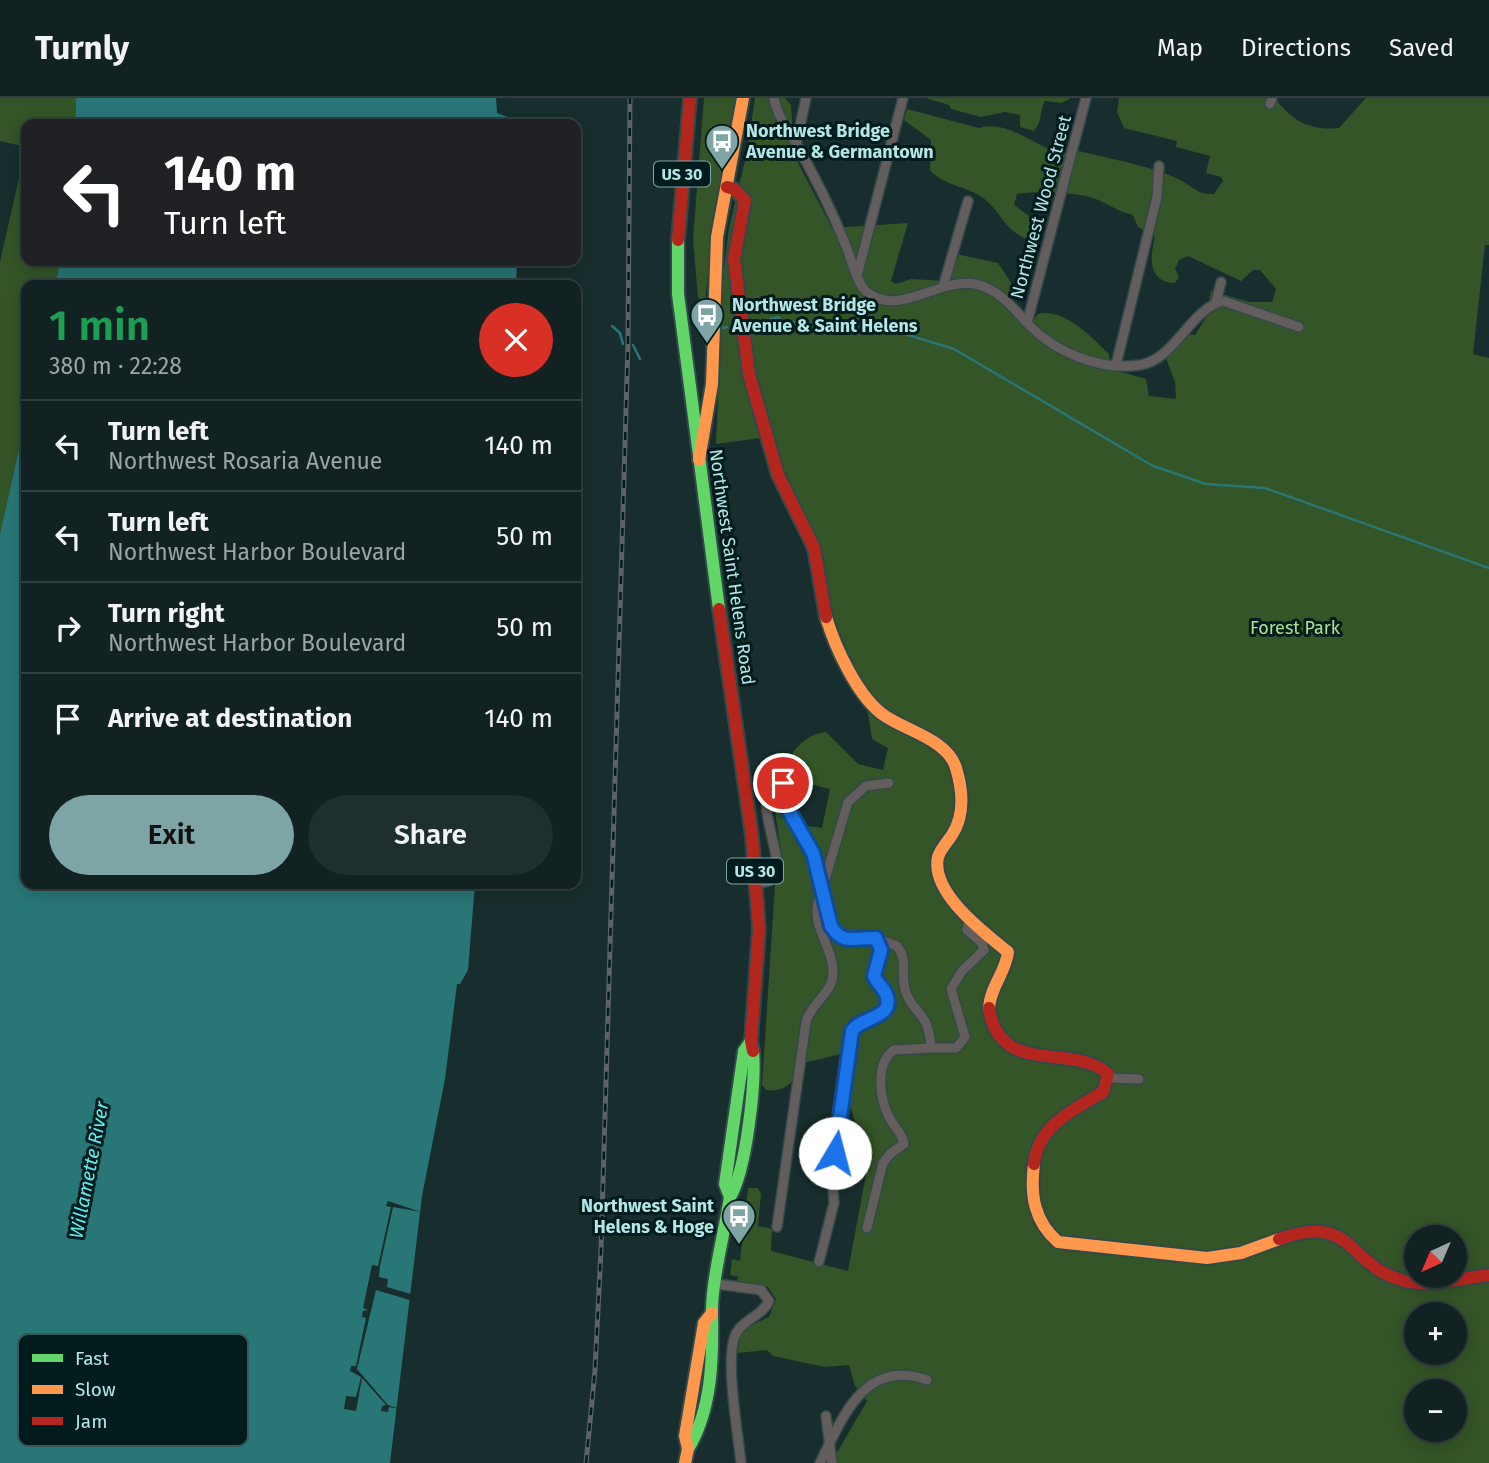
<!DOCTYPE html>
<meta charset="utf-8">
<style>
:root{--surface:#122222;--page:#1f2f2f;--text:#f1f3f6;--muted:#9ca4a5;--line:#313f40;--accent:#7da5a5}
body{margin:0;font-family:"Fira Sans",sans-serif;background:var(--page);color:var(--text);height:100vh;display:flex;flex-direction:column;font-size:26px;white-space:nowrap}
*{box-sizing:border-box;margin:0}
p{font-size:23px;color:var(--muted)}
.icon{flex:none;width:38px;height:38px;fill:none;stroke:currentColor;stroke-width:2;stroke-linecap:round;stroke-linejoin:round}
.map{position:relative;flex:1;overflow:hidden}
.side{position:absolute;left:21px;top:182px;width:560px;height:609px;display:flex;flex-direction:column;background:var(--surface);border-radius:14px;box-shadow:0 4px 18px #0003,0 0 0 2px var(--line)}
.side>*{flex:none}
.guide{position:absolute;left:21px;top:21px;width:560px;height:147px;border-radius:14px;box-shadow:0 4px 18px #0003,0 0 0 2px var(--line);background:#202124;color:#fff;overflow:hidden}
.needle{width:46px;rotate:224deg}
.buttons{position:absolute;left:1404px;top:1127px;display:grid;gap:14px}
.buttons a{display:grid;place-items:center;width:63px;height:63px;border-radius:50%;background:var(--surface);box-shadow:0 4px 18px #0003,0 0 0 2px var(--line);font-size:35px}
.pin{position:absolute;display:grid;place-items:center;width:60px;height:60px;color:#fff;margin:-30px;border:4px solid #fff;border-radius:50%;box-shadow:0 2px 7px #0007}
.me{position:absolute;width:77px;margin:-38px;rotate:8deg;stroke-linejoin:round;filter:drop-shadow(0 0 5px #0008)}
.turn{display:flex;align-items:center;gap:24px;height:147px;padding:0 28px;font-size:32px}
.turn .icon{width:91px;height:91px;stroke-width:2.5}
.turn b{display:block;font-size:49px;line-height:60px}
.round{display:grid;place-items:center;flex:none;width:74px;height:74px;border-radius:37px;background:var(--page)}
.head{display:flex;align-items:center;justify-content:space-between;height:119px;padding:0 28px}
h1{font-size:42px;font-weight:600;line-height:52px;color:#1e9e55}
.action{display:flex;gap:14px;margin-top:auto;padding:14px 28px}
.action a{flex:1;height:80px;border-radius:42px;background:var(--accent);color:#111;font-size:28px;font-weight:600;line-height:80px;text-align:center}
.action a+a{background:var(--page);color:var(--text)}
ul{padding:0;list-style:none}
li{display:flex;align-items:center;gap:21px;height:91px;padding:0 28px;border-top:2px solid var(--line)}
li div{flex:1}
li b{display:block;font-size:26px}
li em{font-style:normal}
header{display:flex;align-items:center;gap:42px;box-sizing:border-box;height:98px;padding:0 35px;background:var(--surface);border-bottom:2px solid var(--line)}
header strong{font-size:33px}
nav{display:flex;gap:38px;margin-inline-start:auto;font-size:24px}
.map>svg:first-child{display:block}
.green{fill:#345527;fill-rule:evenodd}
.water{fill:#297677}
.pier{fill:#182d2d}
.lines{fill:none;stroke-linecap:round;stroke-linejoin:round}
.stream{stroke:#297677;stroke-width:2.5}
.street-casing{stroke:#324949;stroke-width:12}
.fast-casing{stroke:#324949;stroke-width:16}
.slow-casing{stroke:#324949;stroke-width:16}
.jam-casing{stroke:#324949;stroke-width:16}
.street{stroke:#645d5d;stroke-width:9}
.fast{stroke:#63d668;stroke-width:12}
.slow{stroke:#ff974d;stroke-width:12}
.jam{stroke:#b3261e;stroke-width:12}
.rail-casing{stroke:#5c6364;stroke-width:5}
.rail{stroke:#021b1c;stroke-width:2.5;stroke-dasharray:8;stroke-linecap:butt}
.route-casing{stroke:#114b97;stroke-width:18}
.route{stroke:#1a73e8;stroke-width:12}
.labels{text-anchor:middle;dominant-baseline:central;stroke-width:6;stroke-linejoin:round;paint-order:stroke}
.shield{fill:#021b1c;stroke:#7ea9a9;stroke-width:2}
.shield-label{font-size:16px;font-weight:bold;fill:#b3e6e6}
.poi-label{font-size:18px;font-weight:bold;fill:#b3e6e6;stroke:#021b1c;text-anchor:start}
.street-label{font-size:18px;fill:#b3e6e6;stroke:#021b1c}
.park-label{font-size:18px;fill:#a9e38e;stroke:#021b1c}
.water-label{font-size:19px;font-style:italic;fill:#59f1f3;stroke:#021b1c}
.key{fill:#021b1c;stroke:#375859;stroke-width:2}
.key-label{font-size:19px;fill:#b3e6e6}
</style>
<header>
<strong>Turnly</strong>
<nav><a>Map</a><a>Directions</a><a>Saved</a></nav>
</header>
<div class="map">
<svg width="1489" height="1365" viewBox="0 0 1489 1365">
<rect width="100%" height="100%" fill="#182d2d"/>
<g class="green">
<path d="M0,0H76L75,26H26V163H60L55,187H26V319L0,436V164L26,49L0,43Z"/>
<path d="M704,0H740L712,137L705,204L698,200L693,141Z"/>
<path d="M755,0H785L791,7L794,57L832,130L908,125L891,183L896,186L911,181L946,183L956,156L998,165L1014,189L1008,210L1021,226L1028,229L1038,216C1064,209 1092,240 1109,256L1111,271L1146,281L1149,298L1176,301L1175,284L1165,258L1180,235L1195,237L1205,221L1211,193L1249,204H1272L1276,191L1260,172H1253L1241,183L1188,158L1179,162L1175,171L1179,179L1175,185C1147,184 1150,159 1155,138L1138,129L1133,117C1118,114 1107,105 1093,100C1075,94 1035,93 1017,96L1014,107L1043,128L1039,139L1034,143C1008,137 1005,121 988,104C972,88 944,89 930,72L931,42L904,22L907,11L979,30C1005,22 1030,44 1053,53L1058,50H1067C1099,59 1152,67 1180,82C1194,89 1197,97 1214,96L1223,83L1221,79L1206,75L1210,58L1176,49L1177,43L1124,30L1117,14L1119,0H1275C1292,23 1310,33 1339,30L1366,0H1489V147H1485L1473,256L1489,260V1365H831L867,1303L855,1288L849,1267L825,1269L773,1258L767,1252L738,1255C737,1232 751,1227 769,1219L776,1201L768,1189L737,1183L738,1179L730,1177L732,1161L740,1163L748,1090H758L761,1096L758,1128L772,1131L771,1153L848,1173L868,1066L848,1001L852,965L841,956L807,964C795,980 789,995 766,992L762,987L775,786L784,774L772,693L777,695L786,725L822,730L830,691L789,681L782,671C794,653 802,637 826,634L858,666L883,672L888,650L872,641L863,584L847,553L827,502L824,461L817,440L784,371L774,338L716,346L723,178L729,130L747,54ZM1416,1139H1454V1178H1416ZM1416,1216H1454V1255H1416ZM1416,1293H1454V1332H1416Z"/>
<path d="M926,0H1071L1061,5L1045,3C1039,13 1043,23 1034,33L1020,29V17L1005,14L981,19L951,11L949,7Z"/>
</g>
<g class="water">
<path d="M76,0H505L508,10L533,26H75Z"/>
<path d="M60,163H517L516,187H55Z"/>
<path d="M26,319V786H475L468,872L460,886H457L445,981L422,1098L390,1365H0V436Z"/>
</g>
<g class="pier">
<path d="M496,0H506L510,11L525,12L536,26H509V23H518L497,15Z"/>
<path d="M388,1103L421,1114L393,1109L380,1168L379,1179L388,1181L387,1189L414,1197L413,1203L376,1192L357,1271L388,1307L400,1311L389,1309L388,1314L381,1313L382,1308L386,1307L362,1280L356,1313L344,1311L346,1298L356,1299L361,1279L350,1273L351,1268H356L366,1220L362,1219L363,1213L368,1212L363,1210L372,1167L378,1168L391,1109L386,1108Z"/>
</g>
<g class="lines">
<g class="stream">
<path d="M757,225L778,219L783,223L895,233L954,251L1153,368L1206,386L1265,390L1489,470"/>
<path d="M612,228L620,235L623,246"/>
<path d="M723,230L727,229"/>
<path d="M633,247L640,261"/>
</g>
<defs>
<g id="street">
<path d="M774,0C777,18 788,32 797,47C815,79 832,113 846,148C851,160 857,187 868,195C900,219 940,179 975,186C999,191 1014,211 1029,227C1056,255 1101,273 1140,267C1176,261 1189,212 1223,203L1299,229"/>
<path d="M1270,6L1272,0"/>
<path d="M796,46L806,0"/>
<path d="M858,174L903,0"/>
<path d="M943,189L968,103"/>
<path d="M1216,204L1221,184"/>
<path d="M1027,225L1086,0"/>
<path d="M1116,267L1157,99L1159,68"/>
<path d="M756,786L769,783L777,776C780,747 755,708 773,683L779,682L783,685L785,706L813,755L831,828L841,841L876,840L897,848C909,864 900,874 905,891C912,917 929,911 931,950H956L965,939L951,891L962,873L984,852L982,845L967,832L969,823"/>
<path d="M1109,980L1139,981"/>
<path d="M777,1129L806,924C811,905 832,896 833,876C834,850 812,830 818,805L848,704L866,688L889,685"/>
<path d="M867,1130L883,1065L891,1055L904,1046C903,1036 895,1030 890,1021C880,1003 874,966 894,952L931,950"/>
<path d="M819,1164L834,1105L832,1078L852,933C861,918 896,920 886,896C883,889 877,885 874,878L881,852L876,840"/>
<path d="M717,1186L761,1192L769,1203C763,1218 742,1221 735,1238C725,1263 738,1335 741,1365"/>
<path d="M826,1318L832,1365"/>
<path d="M820,1365C843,1318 865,1260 927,1282"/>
</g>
<g id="fast">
<path d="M678,142V196L719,511"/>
<path d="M730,1099L725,1086L744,953L751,943"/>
<path d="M688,1351C712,1311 713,1261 712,1216C711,1185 725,1132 730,1099C746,1073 756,985 753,953"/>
</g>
<g id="slow">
<path d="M699,362L712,286L717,139L743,0"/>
<path d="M826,519C835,549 858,600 885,618C907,633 948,642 956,670C963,693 965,717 952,737C948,743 940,752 938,759C930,795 985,835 1008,854C1006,874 990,889 989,910"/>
<path d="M1034,1066C1030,1097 1034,1123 1058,1144L1207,1160L1241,1155L1279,1141"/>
<path d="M685,1365L688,1351L685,1338L704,1225L712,1215"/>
</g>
<g id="jam">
<path d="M727,89L734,91L745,102L734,161L749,276L778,377L814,450L826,519"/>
<path d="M678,142L690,0"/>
<path d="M719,511L752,738L759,831L751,943L753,953"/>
<path d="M989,910C999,980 1073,944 1108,976L1103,994C1073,1012 1038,1028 1034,1066"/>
<path d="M1279,1141C1353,1115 1346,1164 1398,1181C1424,1191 1462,1180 1489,1177"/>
</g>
</defs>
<use href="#street" class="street-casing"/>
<use href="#fast" class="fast-casing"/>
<use href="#slow" class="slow-casing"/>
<use href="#jam" class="jam-casing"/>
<use href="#street" class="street"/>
<use href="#fast" class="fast"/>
<use href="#slow" class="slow"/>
<use href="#jam" class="jam"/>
<defs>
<path id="rail" d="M586,1365L595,1272L601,1152L628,245L630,0"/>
</defs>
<use href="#rail" class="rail-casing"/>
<use href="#rail" class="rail"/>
</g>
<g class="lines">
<defs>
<path id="route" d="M783,685L785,706L813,755L831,828C843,848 856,839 876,840L881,852L874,878C877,885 883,889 886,896C896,921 861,918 852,933L835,1055"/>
</defs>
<use href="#route" class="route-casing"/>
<use href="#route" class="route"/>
</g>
<defs>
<symbol id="bus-pin" viewBox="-11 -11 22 30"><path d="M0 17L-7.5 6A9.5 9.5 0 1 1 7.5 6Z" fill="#7da5a5" stroke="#021b1c"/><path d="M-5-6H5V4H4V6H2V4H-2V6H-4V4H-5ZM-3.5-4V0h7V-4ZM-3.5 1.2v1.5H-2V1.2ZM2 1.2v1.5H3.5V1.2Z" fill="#fff"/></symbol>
</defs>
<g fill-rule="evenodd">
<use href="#bus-pin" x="703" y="24" width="38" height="52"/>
<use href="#bus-pin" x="688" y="198" width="38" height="52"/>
<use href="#bus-pin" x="720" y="1099" width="38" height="52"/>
</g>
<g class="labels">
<g class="shield">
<rect x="654" y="63.5" width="56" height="25" rx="5"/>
<rect x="727" y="760.5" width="56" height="25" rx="5"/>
</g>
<g class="shield-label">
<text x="682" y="76">US 30</text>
<text x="755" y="773">US 30</text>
</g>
<g class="poi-label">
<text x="746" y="33">Northwest Bridge<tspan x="746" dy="21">Avenue &amp; Germantown</tspan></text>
<text x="732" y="207">Northwest Bridge<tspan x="732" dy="21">Avenue &amp; Saint Helens</tspan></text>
<text x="714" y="1108" text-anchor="end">Northwest Saint<tspan x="714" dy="21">Helens &amp; Hoge</tspan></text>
</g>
<g class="street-label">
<text transform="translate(1041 109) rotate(-75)">Northwest Wood Street</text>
<text transform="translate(732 469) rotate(82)">Northwest Saint Helens Road</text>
</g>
<g class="park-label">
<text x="1295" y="530">Forest Park</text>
</g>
<g class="water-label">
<text transform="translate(89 1072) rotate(-79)">Willamette River</text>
</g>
</g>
<rect x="18" y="1236" width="230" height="112" rx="10" class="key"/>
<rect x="32" y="1256" width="31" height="8" fill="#63d668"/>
<rect x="32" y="1287" width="31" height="9" fill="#ff974d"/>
<rect x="32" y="1319" width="31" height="8" fill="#b3261e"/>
<g class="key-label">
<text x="75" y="1267">Fast</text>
<text x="75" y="1298">Slow</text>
<text x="75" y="1330">Jam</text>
</g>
</svg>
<div class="buttons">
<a><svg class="needle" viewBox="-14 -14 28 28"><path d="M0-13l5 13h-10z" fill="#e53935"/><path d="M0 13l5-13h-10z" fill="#9ca4a5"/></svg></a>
<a>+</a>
<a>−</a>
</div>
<div class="pin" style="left:783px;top:685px;background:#d93025"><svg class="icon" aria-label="arrive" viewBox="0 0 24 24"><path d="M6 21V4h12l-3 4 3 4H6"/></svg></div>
<svg class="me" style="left:835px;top:1055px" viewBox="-20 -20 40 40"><circle r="19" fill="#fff"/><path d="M0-13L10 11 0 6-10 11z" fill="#1a73e8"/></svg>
<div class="guide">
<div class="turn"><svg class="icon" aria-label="left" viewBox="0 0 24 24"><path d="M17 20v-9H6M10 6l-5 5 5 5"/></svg><div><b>140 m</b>Turn left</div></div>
</div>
<section class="side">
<div class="head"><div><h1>1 min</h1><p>380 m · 22:28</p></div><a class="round" style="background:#d93025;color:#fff"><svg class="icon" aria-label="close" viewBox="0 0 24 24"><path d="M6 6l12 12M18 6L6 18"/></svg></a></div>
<ul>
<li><svg class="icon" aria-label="left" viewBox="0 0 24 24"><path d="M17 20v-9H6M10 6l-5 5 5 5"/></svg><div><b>Turn left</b><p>Northwest Rosaria Avenue</p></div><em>140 m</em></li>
<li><svg class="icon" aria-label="left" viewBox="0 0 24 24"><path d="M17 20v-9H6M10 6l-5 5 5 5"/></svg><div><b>Turn left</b><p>Northwest Harbor Boulevard</p></div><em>50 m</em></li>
<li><svg class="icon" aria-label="right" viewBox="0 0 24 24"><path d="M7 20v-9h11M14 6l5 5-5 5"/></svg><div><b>Turn right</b><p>Northwest Harbor Boulevard</p></div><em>50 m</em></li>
<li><svg class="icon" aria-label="arrive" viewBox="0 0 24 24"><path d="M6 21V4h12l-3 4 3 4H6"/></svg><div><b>Arrive at destination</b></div><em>140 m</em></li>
</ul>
<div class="action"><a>Exit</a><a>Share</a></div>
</section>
</div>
